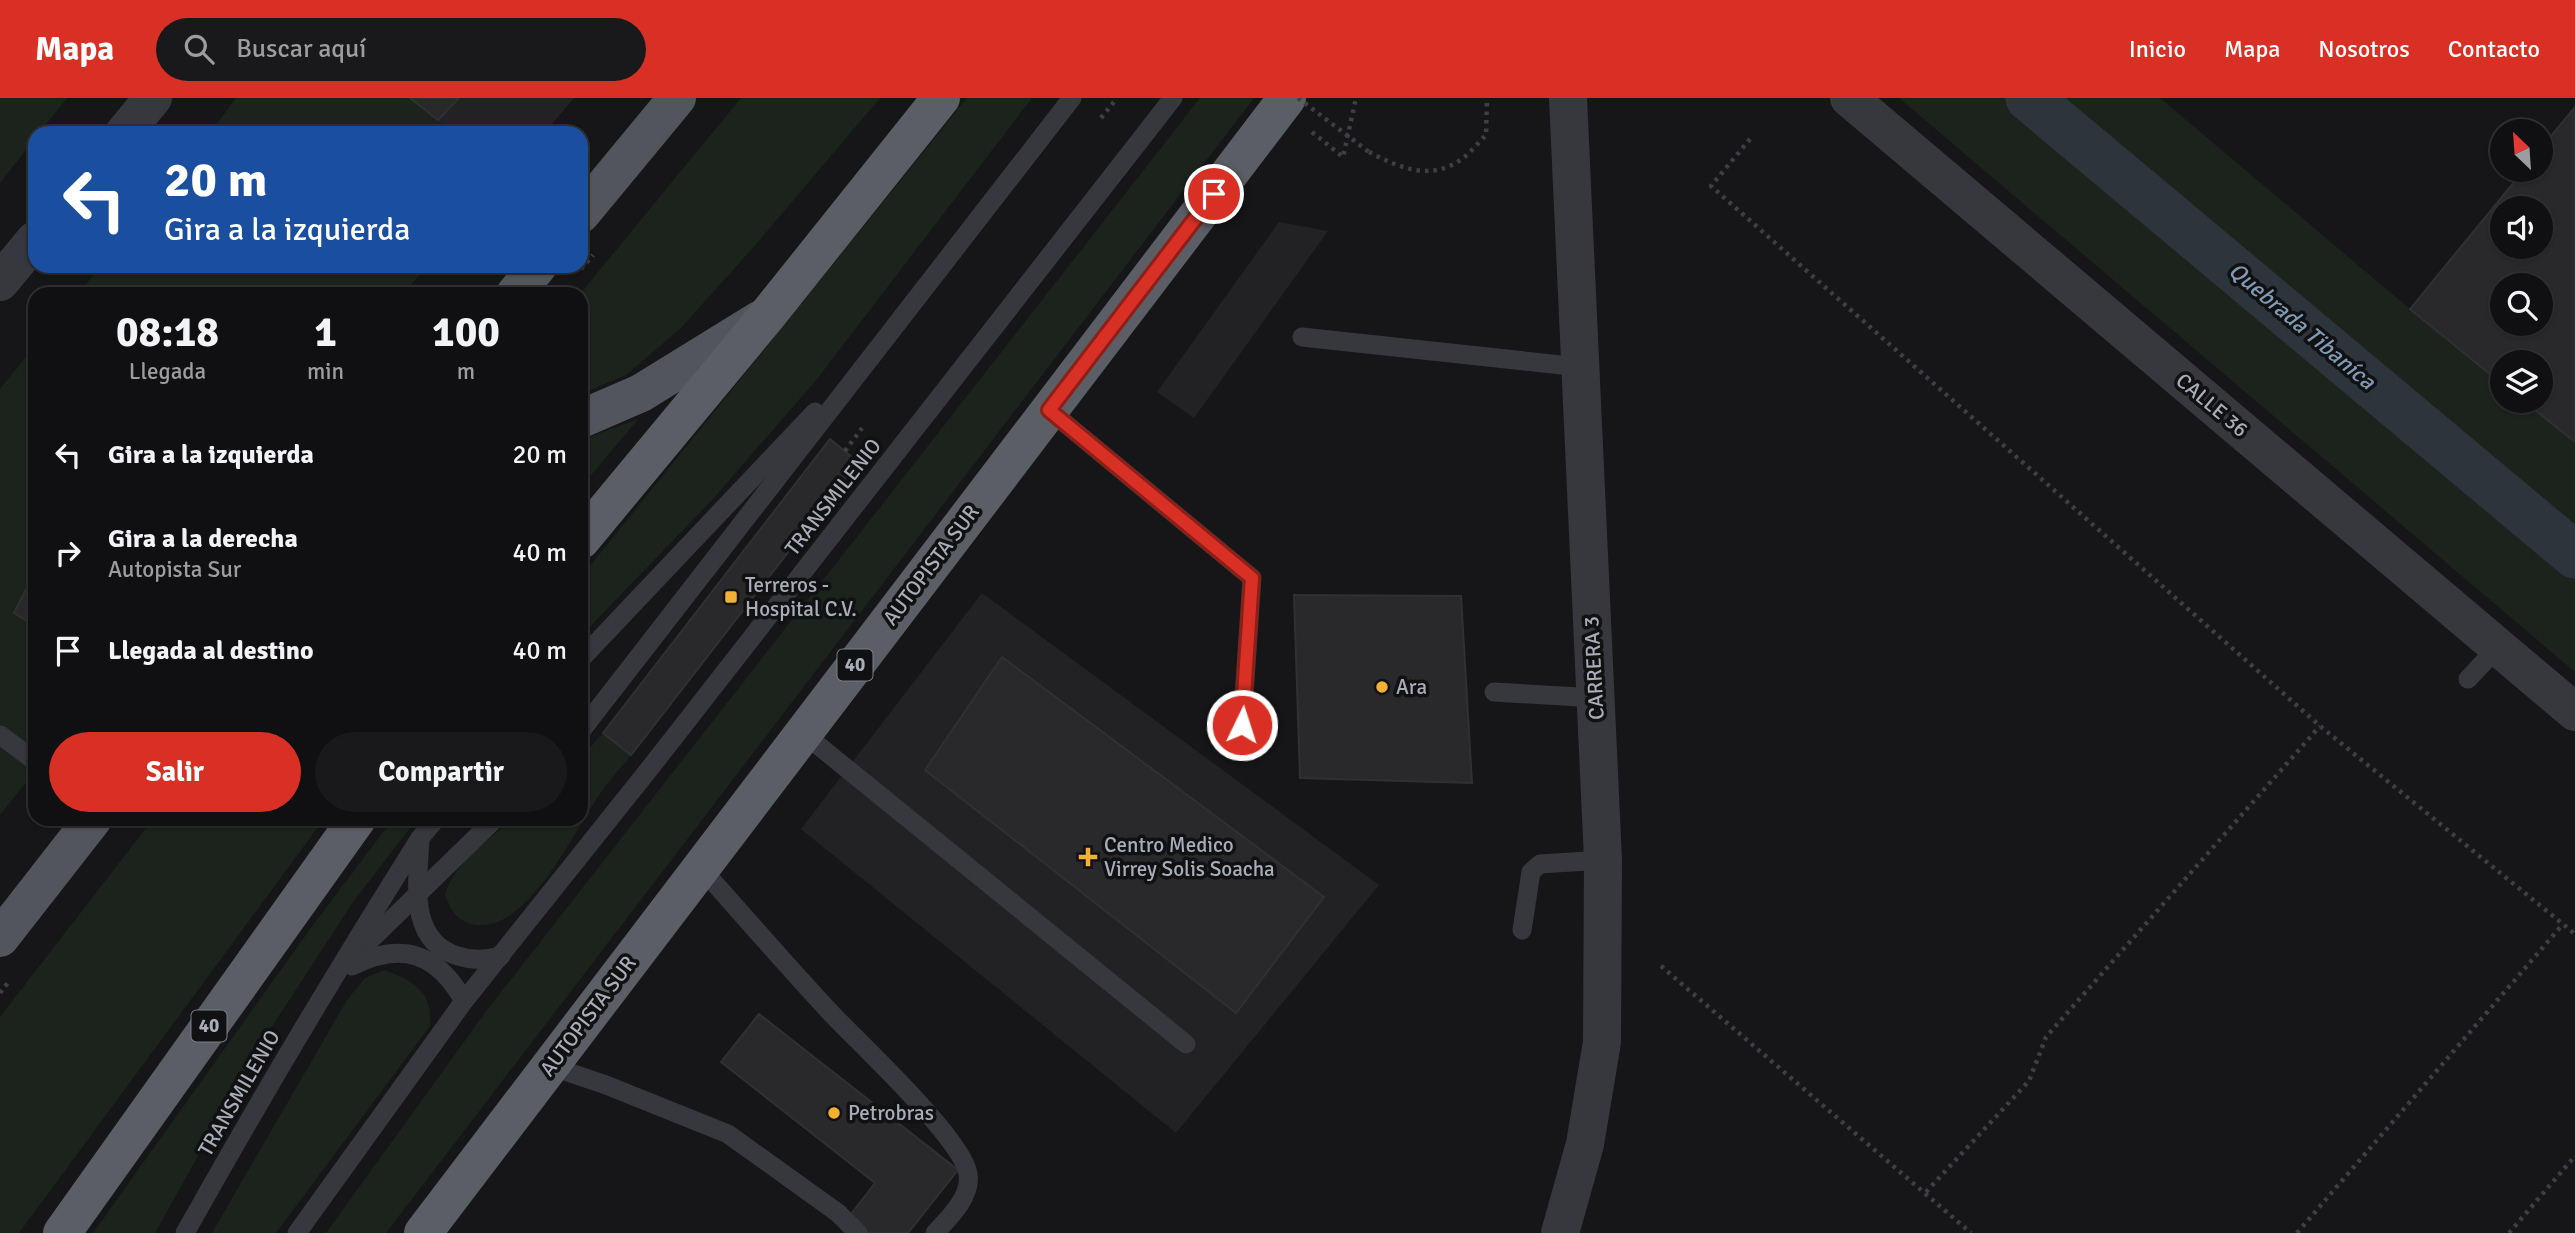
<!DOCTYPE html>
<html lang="es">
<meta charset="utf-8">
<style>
:root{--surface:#101012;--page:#19191b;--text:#f1f3f6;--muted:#9c9d9f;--line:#303032;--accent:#d93025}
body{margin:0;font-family:Signika,sans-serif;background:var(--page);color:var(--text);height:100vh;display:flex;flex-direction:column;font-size:26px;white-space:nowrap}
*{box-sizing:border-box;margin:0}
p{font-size:23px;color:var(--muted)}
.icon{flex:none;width:38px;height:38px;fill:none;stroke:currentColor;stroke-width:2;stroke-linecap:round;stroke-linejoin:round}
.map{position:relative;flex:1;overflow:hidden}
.side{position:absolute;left:28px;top:189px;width:560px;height:539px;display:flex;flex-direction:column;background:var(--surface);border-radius:21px;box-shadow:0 2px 5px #0004,0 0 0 2px var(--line)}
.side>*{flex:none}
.top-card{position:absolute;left:28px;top:28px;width:560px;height:147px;border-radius:21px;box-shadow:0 2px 5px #0004,0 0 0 2px var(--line);background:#1a4fa0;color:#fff;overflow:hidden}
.needle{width:46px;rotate:335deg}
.tools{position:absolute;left:2490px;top:21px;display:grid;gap:14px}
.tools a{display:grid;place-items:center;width:63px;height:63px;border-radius:50%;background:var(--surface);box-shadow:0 2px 5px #0004,0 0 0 2px var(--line);font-size:35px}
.pin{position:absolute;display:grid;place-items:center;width:60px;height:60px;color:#fff;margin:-30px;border:4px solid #fff;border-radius:50%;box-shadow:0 2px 7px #0007}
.me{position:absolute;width:77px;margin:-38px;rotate:4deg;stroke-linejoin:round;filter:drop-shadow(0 0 5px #0008)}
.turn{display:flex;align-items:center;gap:24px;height:147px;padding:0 21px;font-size:32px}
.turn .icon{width:91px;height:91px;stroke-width:2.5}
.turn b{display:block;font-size:49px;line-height:60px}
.eta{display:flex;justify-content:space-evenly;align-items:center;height:119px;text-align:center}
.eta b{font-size:42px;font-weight:700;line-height:49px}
.button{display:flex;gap:14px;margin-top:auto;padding:14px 21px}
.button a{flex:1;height:80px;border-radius:42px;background:var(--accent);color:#fff;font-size:28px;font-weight:700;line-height:80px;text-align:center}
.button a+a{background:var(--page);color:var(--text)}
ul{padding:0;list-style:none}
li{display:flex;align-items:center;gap:21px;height:98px;padding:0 21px}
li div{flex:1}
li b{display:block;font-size:26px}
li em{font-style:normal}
header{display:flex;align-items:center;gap:42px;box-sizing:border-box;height:98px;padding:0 35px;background:var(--accent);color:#fff}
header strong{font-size:33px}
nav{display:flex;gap:38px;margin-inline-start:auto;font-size:24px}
.search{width:490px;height:63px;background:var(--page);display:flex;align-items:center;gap:18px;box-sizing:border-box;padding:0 24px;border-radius:38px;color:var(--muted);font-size:26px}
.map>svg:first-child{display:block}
.built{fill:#222225}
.green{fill:#1c231d}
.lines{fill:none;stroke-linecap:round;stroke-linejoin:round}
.canal{stroke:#2c353c;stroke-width:47}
.building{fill:#29292c;stroke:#303034;stroke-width:2;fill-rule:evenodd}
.path{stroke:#3d3f44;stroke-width:4.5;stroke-dasharray:3.5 5;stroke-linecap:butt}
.service{stroke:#37383d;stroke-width:19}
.minor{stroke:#37383d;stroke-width:38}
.tertiary{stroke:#37383d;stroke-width:38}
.primary{stroke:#53555c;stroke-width:38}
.trunk{stroke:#5b5e65;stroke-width:38}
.path-bridge{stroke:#3d3f44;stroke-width:4.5;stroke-dasharray:3.5 5;stroke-linecap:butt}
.route-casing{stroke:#8d1f18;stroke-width:18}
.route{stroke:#d93025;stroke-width:12}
.poi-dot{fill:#f2b134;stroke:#111113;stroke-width:2.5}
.labels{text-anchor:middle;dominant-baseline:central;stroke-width:7;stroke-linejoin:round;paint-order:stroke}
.shield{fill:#111113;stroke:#7b7e86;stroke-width:2}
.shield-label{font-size:19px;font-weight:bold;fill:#a8adb8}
.street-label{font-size:21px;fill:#a8adb8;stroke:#111113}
.poi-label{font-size:21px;fill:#a8adb8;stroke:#111113;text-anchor:start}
.water-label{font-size:23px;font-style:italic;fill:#7f9bb3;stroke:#111113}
</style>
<header>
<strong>Mapa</strong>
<div class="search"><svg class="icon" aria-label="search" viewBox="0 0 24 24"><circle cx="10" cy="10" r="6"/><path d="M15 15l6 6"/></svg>Buscar aquí</div>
<nav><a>Inicio</a><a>Mapa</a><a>Nosotros</a><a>Contacto</a></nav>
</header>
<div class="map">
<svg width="2575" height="1135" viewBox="0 0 2575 1135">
<rect width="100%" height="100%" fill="#161618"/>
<g class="built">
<path d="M459,0H574L544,35H455L438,22Z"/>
<path d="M1279,124L1328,133L1194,320L1157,294Z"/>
<path d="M982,495L1379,787L1176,1035L801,731Z"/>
</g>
<g class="green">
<path d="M0,0H67L39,35H35V40L0,85Z"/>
<path d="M236,0H410L455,35H210Z"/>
<path d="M741,0H880L758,144L681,230L626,277L581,296L580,196Z"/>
<path d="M967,0H1032L817,281L712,402L581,538V479Z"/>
<path d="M1200,0H1254L386,1135H326L487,912Z"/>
<path d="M1899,0H2160L2410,211L2502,286V303H2524L2575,344V574Z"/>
<path d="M101,168H427L403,196H78Z"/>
<path d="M35,248V673L0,717V291Z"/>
<path d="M638,321L581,389V342Z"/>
<path d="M603,635L631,657C618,673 603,690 592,708C570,742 523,839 472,826C456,822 450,811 445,796C456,764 488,741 514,721H581V659Z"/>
<path d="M153,721H324L19,1135H0V919Z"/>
<path d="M393,721H417L353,804L258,950L155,1135H93L313,827Z"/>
<path d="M384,872C413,882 433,894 430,928L276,1135H212L347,902L365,880Z"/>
</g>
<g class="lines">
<path class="canal" d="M2029,0L2575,457"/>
</g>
<g class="building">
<path d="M410,0H459L438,22Z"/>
<path d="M2575,9V344L2524,303H2541V264H2502V286L2410,211L2524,72H2541V50ZM2502,110H2541V149H2502ZM2502,187H2541V226H2502Z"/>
<path d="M830,341L858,364L631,657L603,635Z"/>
<path d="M35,474V528L14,515Z"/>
<path d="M1294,497L1461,498L1472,685L1300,680Z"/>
<path d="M1002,559L1324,799L1236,915L925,672Z"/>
<path d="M759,916L958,1072L908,1135H868L848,1120L875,1085L721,964Z"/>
</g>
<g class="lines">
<g class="path">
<path d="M1101,20L1117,0"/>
<path d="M1312,34L1343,59L1356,0"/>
<path d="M1750,41L1711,88L2320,628L2575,836"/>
<path d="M1369,54C1400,70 1431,84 1463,60C1471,54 1479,44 1486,37L1487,0"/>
<path d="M581,171L593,157"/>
<path d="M845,353L862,330"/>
<path d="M1661,868L1971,1135"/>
<path d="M0,895L10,882"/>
<path d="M1926,1094L2029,983L2046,939L2320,628"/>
<path d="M2297,1135L2563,826"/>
<path d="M2509,1135L2575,1058"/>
</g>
<g class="service">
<path d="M1302,239L1580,269"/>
<path d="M1049,312L1252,480L1242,627"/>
<path d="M581,561L815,314"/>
<path d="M2468,581L2498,549"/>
<path d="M1494,594L1596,600"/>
<path d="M581,633L1072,0"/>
<path d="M803,635L1186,946"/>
<path d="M0,637L35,663"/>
<path d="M420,741C418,783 407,843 458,858C473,863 486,862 501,858"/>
<path d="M701,770C744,818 786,867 830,914C858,944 963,1041 968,1076C972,1098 949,1120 935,1135"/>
<path d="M1522,832L1531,774L1540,766L1603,762"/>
<path d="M357,855L495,721"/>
<path d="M352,868C402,843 437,855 464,903"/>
<path d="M550,968L606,987L728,1036L838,1115L858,1135"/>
<path d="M185,1135C260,1001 338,870 420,740L436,721"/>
<path d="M297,1135L464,903L654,665L1173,0"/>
</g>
<g class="minor">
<path d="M1849,0L2575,614"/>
<path d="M124,35L153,0"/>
<path d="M0,184L35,142"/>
</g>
<path class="tertiary" d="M1560,1135L1585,1046L1602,944L1603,762L1568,0"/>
<g class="primary">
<path d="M581,116L677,0"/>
<path d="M515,196L538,168"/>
<path d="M581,321L641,295L761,221"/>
<path d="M0,840L93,721"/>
</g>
<g class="trunk">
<path d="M581,442L766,219L941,0"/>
<path d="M62,1135L357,721"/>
<path d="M423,1135L1287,0"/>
</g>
<path class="path-bridge" d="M1298,0L1369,54"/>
</g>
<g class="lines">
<defs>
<path id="route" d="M1214,96L1049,312L1252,480L1242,627"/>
</defs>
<use href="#route" class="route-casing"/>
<use href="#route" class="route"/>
</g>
<g class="poi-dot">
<rect x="724" y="492" width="14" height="14" rx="3.5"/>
<circle cx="1382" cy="589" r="7"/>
<path d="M1084.5 748.5h7v7h7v7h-7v7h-7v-7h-7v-7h7z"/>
<circle cx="834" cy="1015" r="7"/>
</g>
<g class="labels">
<g class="shield">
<rect x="837.5" y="551.5" width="35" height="31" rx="5"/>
<rect x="191.5" y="912.5" width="35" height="31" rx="5"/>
</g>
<g class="shield-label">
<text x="855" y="567">40</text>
<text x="209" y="928">40</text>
</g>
<g class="street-label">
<text transform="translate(2212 307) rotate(40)">CALLE 36</text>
<text transform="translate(833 399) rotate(-52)">TRANSMILENIO</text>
<text transform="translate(931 467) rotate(-53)">AUTOPISTA SUR</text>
<text transform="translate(1594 570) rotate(-93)">CARRERA 3</text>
<text transform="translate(588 918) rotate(-53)">AUTOPISTA SUR</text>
<text transform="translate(239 995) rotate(-60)">TRANSMILENIO</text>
</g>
<g class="poi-label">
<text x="745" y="487">Terreros -<tspan x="745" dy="24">Hospital C.V.</tspan></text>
<text x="1396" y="589">Ara</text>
<text x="1104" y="747">Centro Medico<tspan x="1104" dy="24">Virrey Solis Soacha</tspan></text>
<text x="848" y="1015">Petrobras</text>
</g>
<g class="water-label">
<text transform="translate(2302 228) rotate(40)">Quebrada Tibaníca</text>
</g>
</g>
</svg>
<div class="tools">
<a><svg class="needle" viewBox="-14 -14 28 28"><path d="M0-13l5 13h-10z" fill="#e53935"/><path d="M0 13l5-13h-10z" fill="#9c9d9f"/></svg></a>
<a><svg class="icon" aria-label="sound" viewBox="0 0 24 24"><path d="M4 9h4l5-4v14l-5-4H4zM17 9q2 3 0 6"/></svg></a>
<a><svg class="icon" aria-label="search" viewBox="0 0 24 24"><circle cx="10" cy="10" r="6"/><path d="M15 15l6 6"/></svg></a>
<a><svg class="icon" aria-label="layers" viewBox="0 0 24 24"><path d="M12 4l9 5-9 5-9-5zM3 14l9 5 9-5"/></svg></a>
</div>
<div class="pin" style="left:1214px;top:96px;background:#d93025"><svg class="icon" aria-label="arrive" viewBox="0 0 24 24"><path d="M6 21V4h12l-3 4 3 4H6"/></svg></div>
<svg class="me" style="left:1242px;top:627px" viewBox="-20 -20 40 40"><circle r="17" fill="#d93025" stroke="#fff" stroke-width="3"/><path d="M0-11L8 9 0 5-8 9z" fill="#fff"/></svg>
<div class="top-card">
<div class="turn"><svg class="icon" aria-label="left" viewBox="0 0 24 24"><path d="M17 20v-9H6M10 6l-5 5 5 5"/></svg><div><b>20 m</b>Gira a la izquierda</div></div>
</div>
<section class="side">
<div class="eta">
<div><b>08:18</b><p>Llegada</p></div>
<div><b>1</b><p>min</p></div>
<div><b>100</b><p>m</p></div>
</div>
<ul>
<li><svg class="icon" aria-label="left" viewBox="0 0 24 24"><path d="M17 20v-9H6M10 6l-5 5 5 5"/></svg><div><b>Gira a la izquierda</b></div><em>20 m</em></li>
<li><svg class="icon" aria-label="right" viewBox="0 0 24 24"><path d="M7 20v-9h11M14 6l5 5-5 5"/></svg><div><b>Gira a la derecha</b><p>Autopista Sur</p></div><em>40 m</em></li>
<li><svg class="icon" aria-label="arrive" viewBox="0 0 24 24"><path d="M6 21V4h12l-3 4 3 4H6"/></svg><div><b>Llegada al destino</b></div><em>40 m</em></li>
</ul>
<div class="button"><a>Salir</a><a>Compartir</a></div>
</section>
</div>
